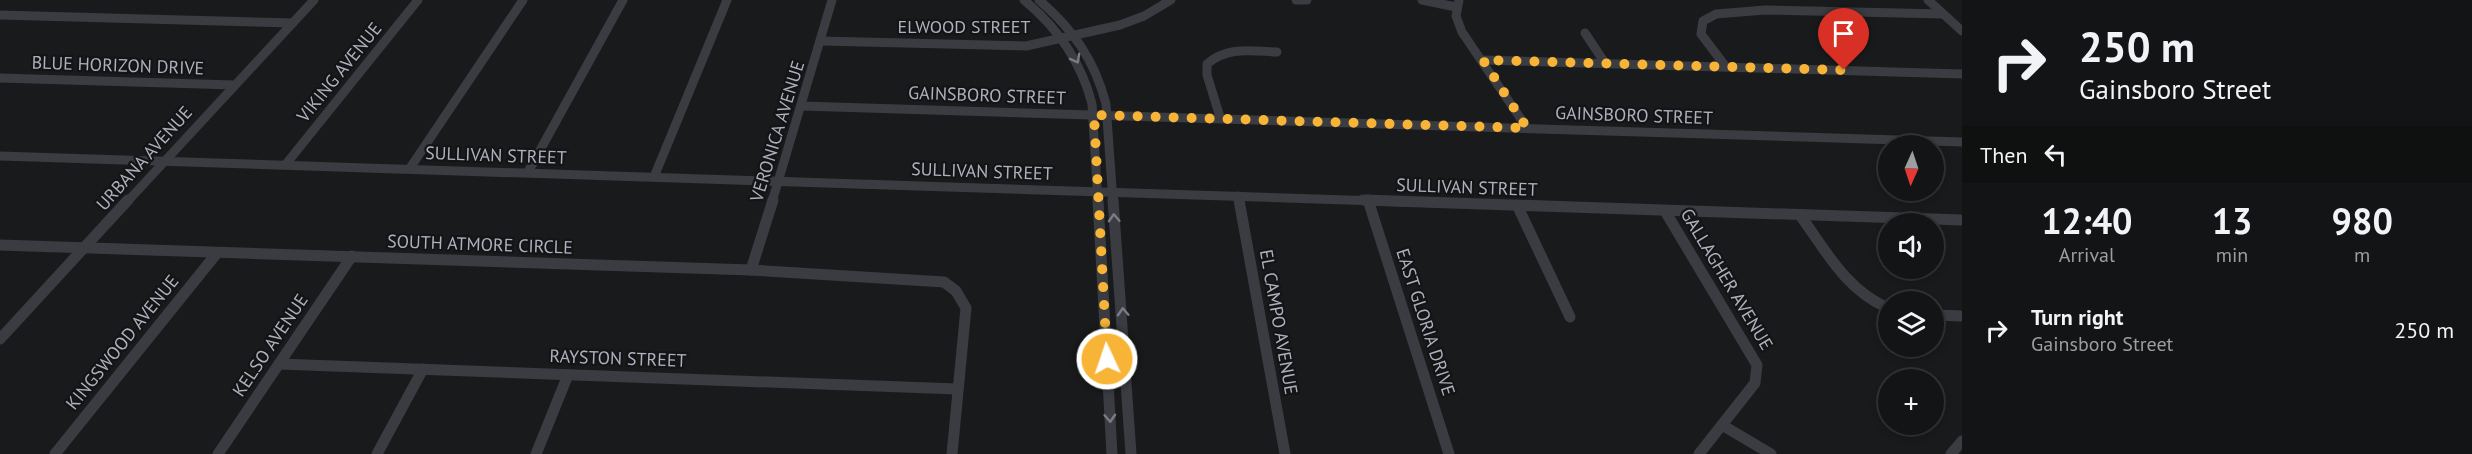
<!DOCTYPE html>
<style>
:root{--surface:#131415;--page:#202122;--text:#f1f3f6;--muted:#9d9ea0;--line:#323334}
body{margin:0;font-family:"PT Sans",sans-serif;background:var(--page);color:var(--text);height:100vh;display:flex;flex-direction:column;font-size:22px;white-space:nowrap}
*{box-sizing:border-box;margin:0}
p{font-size:20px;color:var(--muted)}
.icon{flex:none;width:33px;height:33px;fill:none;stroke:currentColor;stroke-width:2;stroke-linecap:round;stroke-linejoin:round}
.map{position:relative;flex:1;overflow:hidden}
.panel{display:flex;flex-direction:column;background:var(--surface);width:510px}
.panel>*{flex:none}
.guide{background:#131415;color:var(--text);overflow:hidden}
.needle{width:39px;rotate:183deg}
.tools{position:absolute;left:1878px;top:135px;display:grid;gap:12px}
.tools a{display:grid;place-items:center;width:66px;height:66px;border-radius:50%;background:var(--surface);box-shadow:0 3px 9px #0003,0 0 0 2px var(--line);font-size:30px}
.pin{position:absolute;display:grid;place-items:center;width:51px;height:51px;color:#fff;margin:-62px -26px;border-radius:50% 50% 50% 0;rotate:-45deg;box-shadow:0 0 6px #0007}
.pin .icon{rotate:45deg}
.me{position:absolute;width:66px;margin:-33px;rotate:357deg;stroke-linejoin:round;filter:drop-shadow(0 0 4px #0008)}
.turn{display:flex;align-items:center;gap:21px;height:126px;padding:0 18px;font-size:27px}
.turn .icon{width:78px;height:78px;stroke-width:2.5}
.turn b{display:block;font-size:42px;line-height:51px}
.then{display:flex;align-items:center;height:57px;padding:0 18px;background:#0003;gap:12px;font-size:22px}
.eta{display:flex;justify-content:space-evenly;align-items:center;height:102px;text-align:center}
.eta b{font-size:36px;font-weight:700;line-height:42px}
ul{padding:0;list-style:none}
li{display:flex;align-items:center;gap:18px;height:90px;padding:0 18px}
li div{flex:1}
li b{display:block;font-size:22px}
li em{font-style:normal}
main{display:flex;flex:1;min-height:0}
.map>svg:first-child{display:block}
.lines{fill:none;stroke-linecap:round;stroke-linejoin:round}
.minor-far1{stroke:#3a3c41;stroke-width:9}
.minor{stroke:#3a3c41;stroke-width:11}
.oneway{stroke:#797c85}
.route{stroke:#f7b437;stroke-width:10;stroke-dasharray:0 18}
.labels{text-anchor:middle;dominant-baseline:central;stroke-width:4.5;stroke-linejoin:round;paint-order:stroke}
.street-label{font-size:18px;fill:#acb1bc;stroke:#141417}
</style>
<main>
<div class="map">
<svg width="1962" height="454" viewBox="0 0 1962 454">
<rect width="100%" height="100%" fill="#191a1c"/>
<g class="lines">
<g class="minor-far1">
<path d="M1024,0C1058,28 1081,61 1092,104L1098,202"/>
<path d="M1039,0C1073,29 1095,61 1106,104L1113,202"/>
<path d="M1296,0H1307"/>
<path d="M1422,0L1456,7"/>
<path d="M1459,0L1456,16L1462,32L1527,128"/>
<path d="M1928,0L1962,31"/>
<path d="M0,15L293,23"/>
<path d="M1585,33L1605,63"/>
<path d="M821,41L1026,46L1120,25L1144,16L1171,0"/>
<path d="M1483,60L1962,74"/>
<path d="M1726,67L1701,34L1703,21L1716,14L1765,10L1943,14"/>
<path d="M0,78L234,85"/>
<path d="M802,106L1962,142"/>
<path d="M1220,117L1207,75V64C1227,46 1252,51 1277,52"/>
<path d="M0,156L1409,202"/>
<path d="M286,164L418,0"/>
<path d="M410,168L523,0"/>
<path d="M528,172L623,0"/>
<path d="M654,177L727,0"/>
<path d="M1238,196L1239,202"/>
<path d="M127,202L314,0"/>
<path d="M772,202L832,0"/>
</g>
<g class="minor">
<path d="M1098,200L1112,454"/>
<path d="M1113,200L1131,454"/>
<path d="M1239,200L1285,454"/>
<path d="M1363,200L1962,220"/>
<path d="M1368,200L1449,454"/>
<path d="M1517,205L1570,317"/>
<path d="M1665,211L1757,365L1755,383L1699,454"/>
<path d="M1800,215C1826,251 1846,290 1888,308"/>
<path d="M0,245L751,270L944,282L956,291L966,308L952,454"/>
<path d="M751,270L773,200"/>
<path d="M1934,315L1962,316"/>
<path d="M0,339L128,200"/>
<path d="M279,364L957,389"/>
<path d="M1722,425L1771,454"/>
<path d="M55,454L217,253"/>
<path d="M218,454L352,256"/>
<path d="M377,454L423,369"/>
<path d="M536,454L568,375"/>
<path d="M1951,454L1962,441"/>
</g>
</g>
<defs><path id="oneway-chevron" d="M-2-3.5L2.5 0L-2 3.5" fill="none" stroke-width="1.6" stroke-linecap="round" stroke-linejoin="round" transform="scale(1.5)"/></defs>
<g class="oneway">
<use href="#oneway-chevron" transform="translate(1076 59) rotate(61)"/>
<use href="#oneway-chevron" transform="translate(1114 218) rotate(-93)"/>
<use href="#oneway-chevron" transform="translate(1123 312) rotate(-93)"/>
<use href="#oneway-chevron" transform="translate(1110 418) rotate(87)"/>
</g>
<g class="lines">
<path class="route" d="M1107,359L1094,115L1527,128L1483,60L1844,70"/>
</g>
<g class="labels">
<g class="street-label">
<text x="964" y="26">ELWOOD STREET</text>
<text transform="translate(118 65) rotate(2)">BLUE HORIZON DRIVE</text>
<text transform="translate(339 72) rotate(-51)">VIKING AVENUE</text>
<text transform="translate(987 95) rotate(2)">GAINSBORO STREET</text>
<text transform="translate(1634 115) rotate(2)">GAINSBORO STREET</text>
<text transform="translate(777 131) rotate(-73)">VERONICA AVENUE</text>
<text transform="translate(496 155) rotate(2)">SULLIVAN STREET</text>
<text transform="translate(144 158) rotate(-48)">URBANA AVENUE</text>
<text transform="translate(982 171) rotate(2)">SULLIVAN STREET</text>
<text transform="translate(1467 187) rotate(2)">SULLIVAN STREET</text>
<text transform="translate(480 244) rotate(2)">SOUTH ATMORE CIRCLE</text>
<text transform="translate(1727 279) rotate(59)">GALLAGHER AVENUE</text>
<text transform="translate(1279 322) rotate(80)">EL CAMPO AVENUE</text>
<text transform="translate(1426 322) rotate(72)">EAST GLORIA DRIVE</text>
<text transform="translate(122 342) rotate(-51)">KINGSWOOD AVENUE</text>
<text transform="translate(270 345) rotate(-56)">KELSO AVENUE</text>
<text transform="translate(618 358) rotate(2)">RAYSTON STREET</text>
</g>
</g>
</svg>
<div class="tools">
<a><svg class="needle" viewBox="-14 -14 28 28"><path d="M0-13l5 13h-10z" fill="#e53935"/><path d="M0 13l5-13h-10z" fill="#9d9ea0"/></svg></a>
<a><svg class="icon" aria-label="sound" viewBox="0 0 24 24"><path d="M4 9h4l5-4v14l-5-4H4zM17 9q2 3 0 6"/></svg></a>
<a><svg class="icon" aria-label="layers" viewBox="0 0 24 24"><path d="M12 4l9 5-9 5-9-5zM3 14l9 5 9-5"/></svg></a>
<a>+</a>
</div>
<div class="pin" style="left:1844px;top:70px;background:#d93025"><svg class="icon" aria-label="arrive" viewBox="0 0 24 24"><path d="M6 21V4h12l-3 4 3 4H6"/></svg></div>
<svg class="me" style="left:1107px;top:359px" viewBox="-20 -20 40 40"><circle r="17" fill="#f7b437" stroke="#fff" stroke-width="3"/><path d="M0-11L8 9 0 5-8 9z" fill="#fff"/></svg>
</div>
<section class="panel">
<div class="guide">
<div class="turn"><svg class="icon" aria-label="right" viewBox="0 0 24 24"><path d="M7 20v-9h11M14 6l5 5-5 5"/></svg><div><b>250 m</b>Gainsboro Street</div></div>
<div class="then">Then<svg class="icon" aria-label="left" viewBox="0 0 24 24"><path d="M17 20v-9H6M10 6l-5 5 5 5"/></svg></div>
</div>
<div class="eta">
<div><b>12:40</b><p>Arrival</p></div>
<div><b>13</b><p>min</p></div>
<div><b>980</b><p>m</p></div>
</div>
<ul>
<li><svg class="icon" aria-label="right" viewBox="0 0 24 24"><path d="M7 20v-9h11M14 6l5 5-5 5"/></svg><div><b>Turn right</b><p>Gainsboro Street</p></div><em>250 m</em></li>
</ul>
</section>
</main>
